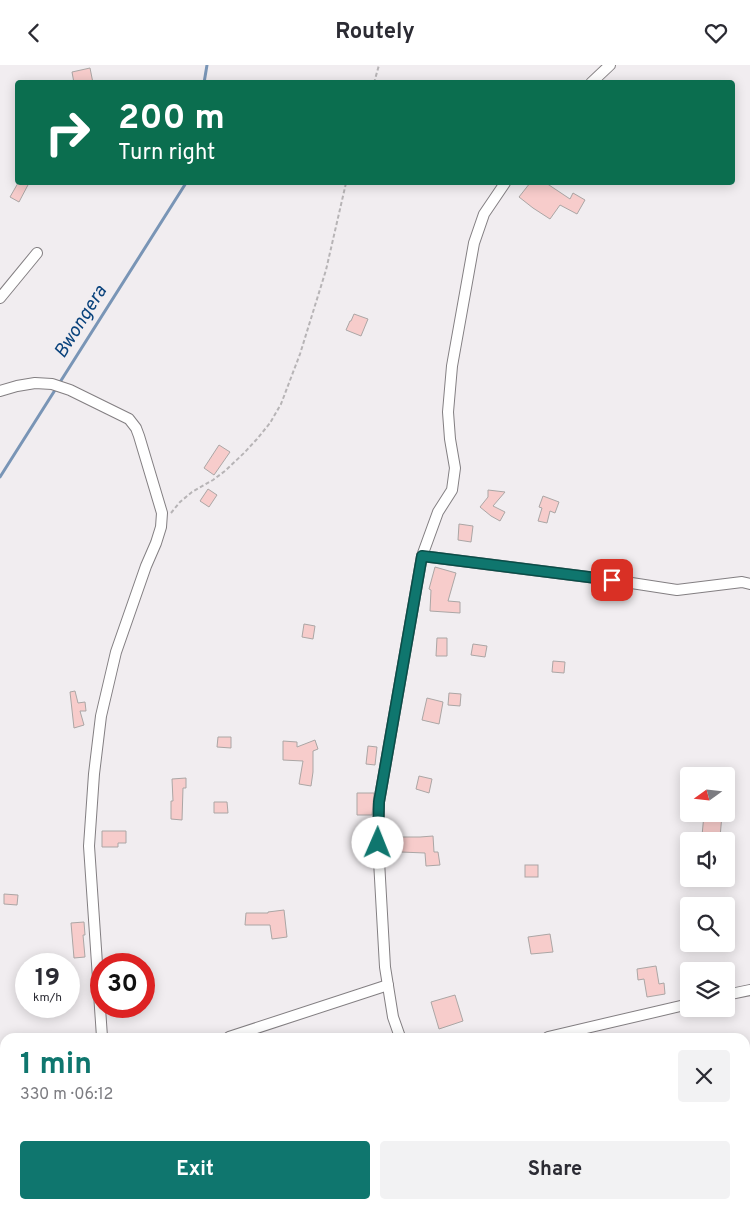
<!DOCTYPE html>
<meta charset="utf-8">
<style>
:root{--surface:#fff;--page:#f2f2f3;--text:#2b2b33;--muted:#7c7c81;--accent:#0f766e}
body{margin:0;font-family:Overpass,sans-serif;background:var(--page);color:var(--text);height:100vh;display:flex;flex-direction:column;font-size:19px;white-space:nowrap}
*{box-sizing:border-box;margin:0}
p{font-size:16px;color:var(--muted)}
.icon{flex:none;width:28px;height:28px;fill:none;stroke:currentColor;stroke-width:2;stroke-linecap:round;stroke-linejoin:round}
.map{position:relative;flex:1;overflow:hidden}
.side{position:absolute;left:0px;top:968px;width:750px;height:176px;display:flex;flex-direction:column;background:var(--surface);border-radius:15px 15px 0 0;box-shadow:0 2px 12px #0003}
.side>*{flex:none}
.banner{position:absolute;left:15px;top:15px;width:720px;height:105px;border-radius:5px;box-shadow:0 2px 12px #0003;background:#0b6e4f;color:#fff;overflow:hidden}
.needle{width:32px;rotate:255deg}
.tools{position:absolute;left:680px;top:702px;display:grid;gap:10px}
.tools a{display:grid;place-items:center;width:55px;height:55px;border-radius:5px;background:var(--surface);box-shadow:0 2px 12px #0003;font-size:25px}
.speed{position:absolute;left:15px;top:888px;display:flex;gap:10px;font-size:25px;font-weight:700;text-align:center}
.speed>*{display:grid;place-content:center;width:65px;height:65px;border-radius:50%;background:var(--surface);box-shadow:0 2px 12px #0003;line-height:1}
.speed small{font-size:12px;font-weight:400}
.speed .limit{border:8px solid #d22;background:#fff;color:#111}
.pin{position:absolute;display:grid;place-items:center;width:42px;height:42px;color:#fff;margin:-21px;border-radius:10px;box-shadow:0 2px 8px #0006}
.me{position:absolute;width:55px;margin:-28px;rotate:1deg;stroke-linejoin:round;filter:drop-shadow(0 0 4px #0008)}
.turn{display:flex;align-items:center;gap:18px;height:105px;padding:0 20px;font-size:22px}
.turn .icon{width:65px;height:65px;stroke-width:2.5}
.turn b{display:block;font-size:35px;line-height:42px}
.round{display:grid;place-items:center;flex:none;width:52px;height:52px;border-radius:5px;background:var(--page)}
.headline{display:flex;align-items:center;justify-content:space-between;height:85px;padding:0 20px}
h1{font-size:30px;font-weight:700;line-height:38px;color:var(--accent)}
.primary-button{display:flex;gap:10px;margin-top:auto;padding:10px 20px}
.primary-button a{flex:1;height:58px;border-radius:5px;background:var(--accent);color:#fff;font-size:20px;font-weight:700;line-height:58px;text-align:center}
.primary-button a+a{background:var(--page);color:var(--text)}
header{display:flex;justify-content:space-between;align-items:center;height:65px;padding:0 20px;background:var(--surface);font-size:22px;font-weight:700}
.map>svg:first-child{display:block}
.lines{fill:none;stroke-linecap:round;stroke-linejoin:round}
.stream{stroke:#7995b6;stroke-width:3}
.building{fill:#f7cccb;stroke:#aba6a5}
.minor-casing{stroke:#837f82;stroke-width:12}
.path{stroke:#b7b4b6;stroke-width:2;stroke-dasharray:4 2.5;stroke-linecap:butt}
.minor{stroke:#fff;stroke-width:10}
.route-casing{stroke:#0a4d48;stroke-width:12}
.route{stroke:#0f766e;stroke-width:9}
.labels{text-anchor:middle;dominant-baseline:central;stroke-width:4.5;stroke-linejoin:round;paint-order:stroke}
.water-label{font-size:19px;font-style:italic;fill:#0b437c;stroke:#f1edf0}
</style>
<header><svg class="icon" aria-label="back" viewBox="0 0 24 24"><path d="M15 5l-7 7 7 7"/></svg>Routely<svg class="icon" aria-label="heart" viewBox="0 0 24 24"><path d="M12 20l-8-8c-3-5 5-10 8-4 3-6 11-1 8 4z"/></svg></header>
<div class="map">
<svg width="750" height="1143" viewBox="0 0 750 1143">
<rect width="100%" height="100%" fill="#f1edf0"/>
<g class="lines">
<g class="stream">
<path d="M204,18L207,0"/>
<path d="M0,412L186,118"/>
</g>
</g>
<g class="building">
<path d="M90,3L93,18H74L72,7Z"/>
<path d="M18,118H29L19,137L10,132Z"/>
<path d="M530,118H546L570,134L573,128L585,135L577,149L560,140L550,154L533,143L519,132Z"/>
<path d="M354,249L368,254L361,271L346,265L350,256H351Z"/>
<path d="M219,380L230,387L214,410L204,403Z"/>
<path d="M208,424L217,430L209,442L200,436Z"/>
<path d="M488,425L505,427L493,441L505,447L500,456L491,451L480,442L488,432Z"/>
<path d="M543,431L559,437L555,448L550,446L547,458L538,456L542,443L539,442Z"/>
<path d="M459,459L473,461L471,477L458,475Z"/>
<path d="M435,502L456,508L448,536L460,537V548L430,546L431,525L429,524Z"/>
<path d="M304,559L315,561L313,574L302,572Z"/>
<path d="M437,573H447V591H436Z"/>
<path d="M473,579L487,581L485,592L471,590Z"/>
<path d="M553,596L565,597L564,608L552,607Z"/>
<path d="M75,626L78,638L85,637L86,646H80L84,660L74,663L70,627Z"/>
<path d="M449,628L461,629L460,641L448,640Z"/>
<path d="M427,633L443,637L439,659L422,655Z"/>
<path d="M218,672H231V683L217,682Z"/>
<path d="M315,675L318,684L313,686V707L311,721L299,719L303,696L283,695V676L297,677V682Z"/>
<path d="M368,681L377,682L375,700L366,699Z"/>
<path d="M419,711L432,714L429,728L416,724Z"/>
<path d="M186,713V723H183L182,755L171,754V736H173L172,714Z"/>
<path d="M357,728H374L372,750H357Z"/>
<path d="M214,737H227L228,748H214Z"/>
<path d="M704,749H722L720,773L702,771Z"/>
<path d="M102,766H126V778H118V782H102Z"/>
<path d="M433,771L434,787H438L440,800L426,801L425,788L401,787V772H420Z"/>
<rect x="525" y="800" width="13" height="12"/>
<path d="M4,829L18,830L17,840L4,839Z"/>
<path d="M284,845L287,872L272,874L270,860H245L246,848H268V847Z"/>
<path d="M84,857L85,870H83L85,892L74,893L71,858Z"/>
<path d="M550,869L553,887L531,889L528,872Z"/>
<path d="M656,901L659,919L664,918L665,929L647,932L644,914L638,915L637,904Z"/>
<path d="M455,930L463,956L439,964L431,937Z"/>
</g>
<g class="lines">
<defs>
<g id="minor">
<path d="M591,18L610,0"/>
<path d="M0,233L37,188"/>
<path d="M0,326L17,321L35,318L52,319L70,325L129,354L136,363L139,371L162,448L161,462L156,478L146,501L116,587L101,651L94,709L89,781L102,972"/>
<path d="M422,491L612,515L677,525L742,517L750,519"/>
<path d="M726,930L750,925"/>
<path d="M229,972L388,920"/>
<path d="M400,972L393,952L385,902L378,778L379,737L422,491L438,447L452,425L455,403L450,374L448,347L452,301L474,178L484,149L505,118"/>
<path d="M548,972L689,939"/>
<path d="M0,1046L5,1043"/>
<path d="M160,1139L163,1143"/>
<path d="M477,1139L479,1143"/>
<path d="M663,1139L665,1143"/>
</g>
</defs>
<use href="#minor" class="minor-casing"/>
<g class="path">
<path d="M374,18L379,0"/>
<path d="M171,448L180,437L192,427L213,415L225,406L244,388L257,374L270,358L281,339L300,289L326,205L346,118"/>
</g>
<use href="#minor" class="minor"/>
</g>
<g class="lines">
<defs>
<path id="route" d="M378,778L379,737L422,491L612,515"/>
</defs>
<use href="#route" class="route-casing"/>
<use href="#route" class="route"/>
</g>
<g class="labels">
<g class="water-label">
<text transform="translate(81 257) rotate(-58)">Bwongera</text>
</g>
</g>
</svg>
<div class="tools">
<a><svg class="needle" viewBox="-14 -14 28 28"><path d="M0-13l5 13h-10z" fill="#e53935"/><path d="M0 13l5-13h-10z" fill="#7c7c81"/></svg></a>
<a><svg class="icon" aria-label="sound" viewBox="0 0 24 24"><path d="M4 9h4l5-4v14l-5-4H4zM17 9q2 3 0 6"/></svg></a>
<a><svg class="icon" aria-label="search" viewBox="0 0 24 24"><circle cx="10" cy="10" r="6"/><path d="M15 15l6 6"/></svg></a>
<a><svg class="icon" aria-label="layers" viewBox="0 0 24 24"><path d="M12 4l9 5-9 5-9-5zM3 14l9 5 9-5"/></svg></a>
</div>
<div class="speed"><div>19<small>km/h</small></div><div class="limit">30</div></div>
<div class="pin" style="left:612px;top:515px;background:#d93025"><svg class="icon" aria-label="arrive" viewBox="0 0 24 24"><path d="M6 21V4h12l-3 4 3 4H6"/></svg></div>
<svg class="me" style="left:378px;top:778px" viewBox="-20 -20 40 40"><circle r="19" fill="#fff"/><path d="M0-13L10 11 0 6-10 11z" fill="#0f766e"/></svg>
<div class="banner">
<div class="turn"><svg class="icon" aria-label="right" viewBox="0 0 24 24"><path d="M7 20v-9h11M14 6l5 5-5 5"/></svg><div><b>200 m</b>Turn right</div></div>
</div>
<section class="side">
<div class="headline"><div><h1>1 min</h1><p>330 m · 06:12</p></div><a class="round"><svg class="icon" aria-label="close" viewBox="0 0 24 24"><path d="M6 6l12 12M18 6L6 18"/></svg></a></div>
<div class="primary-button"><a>Exit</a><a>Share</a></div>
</section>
</div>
